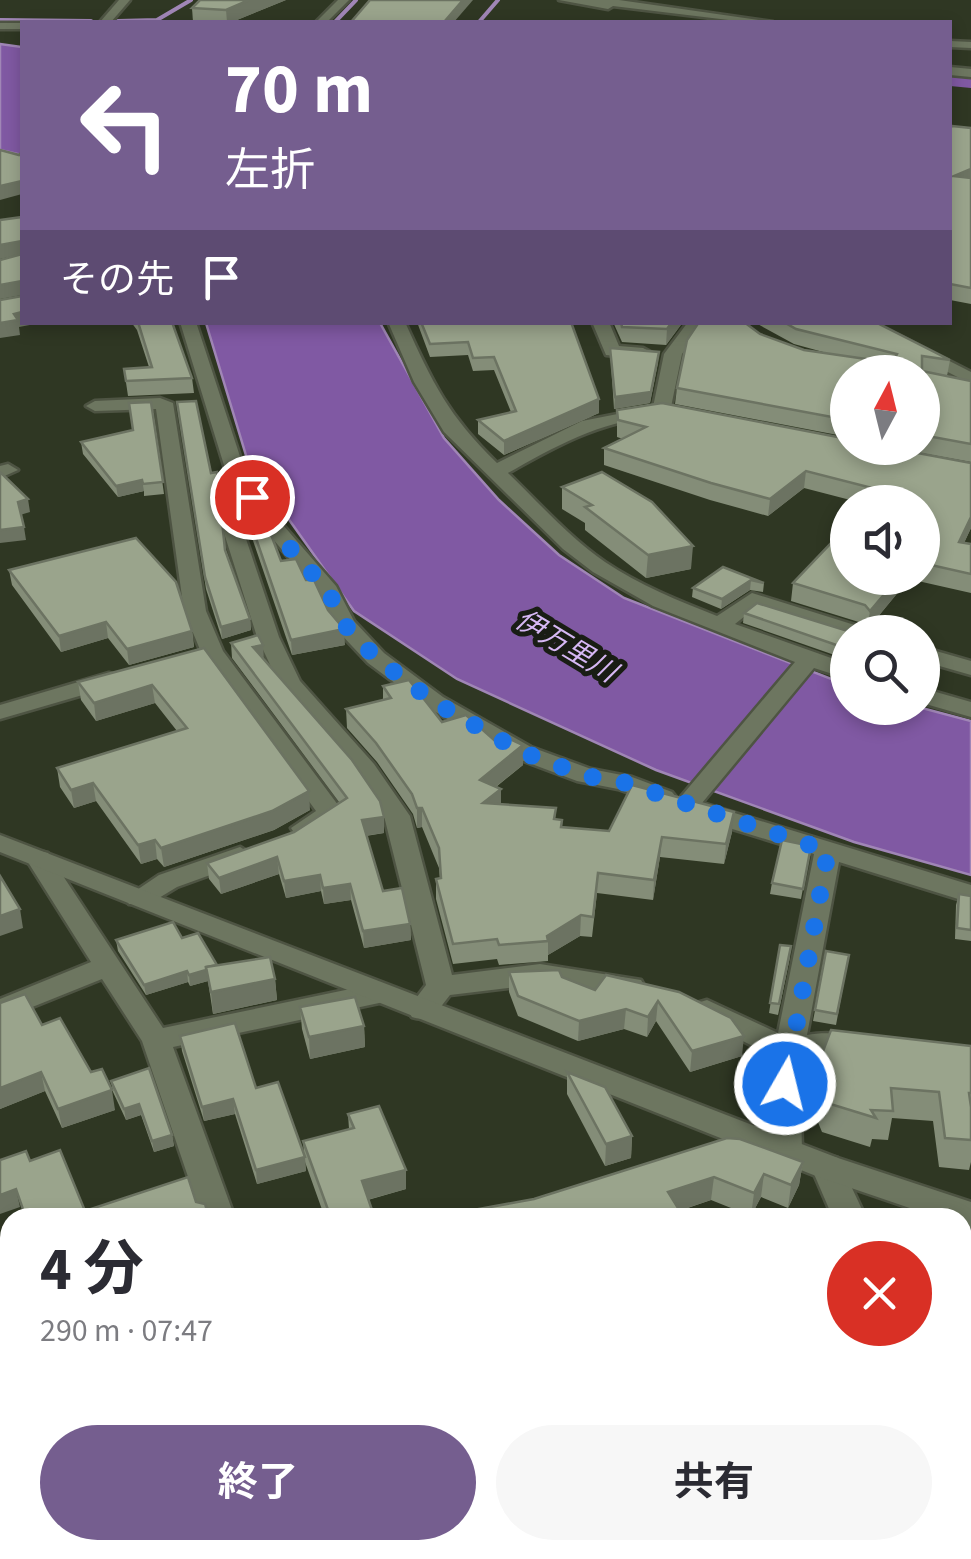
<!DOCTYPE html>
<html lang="ja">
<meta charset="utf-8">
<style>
:root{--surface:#fff;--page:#f7f7f7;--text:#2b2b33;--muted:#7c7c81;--accent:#755e8f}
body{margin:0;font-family:"Source Sans 3","Noto Sans JP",sans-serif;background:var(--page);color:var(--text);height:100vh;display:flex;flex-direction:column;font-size:38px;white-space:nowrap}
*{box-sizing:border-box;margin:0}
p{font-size:32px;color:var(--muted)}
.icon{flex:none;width:55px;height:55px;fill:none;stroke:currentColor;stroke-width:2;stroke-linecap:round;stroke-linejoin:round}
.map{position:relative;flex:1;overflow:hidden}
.drawer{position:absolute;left:0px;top:1208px;width:972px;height:352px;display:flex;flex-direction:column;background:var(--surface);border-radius:30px 30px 0 0;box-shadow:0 5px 15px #0003}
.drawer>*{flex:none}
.top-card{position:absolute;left:20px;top:20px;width:932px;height:305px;border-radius:0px;box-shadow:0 5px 15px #0003;background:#755e8f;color:#fff;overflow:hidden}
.needle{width:65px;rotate:7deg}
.fabs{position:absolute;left:830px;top:355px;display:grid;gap:20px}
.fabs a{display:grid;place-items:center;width:110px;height:110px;border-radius:50%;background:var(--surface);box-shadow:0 5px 15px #0003;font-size:50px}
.pin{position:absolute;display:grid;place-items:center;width:85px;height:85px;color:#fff;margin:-42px;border:5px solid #fff;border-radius:50%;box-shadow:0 2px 10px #0007}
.me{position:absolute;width:110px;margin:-55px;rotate:8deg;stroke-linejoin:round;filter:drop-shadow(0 0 8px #0008)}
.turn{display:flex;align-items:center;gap:35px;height:210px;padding:0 40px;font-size:45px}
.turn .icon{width:130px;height:130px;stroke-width:2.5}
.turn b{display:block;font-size:70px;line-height:85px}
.then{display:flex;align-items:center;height:95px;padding:0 40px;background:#0003;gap:20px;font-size:38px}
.round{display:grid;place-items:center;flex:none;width:105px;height:105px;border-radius:52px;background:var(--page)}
.overview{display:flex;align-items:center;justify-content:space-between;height:170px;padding:0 40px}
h1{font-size:60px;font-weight:700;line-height:75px}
.button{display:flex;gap:20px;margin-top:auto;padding:20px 40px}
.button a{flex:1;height:115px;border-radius:60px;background:var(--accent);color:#fff;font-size:40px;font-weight:700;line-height:115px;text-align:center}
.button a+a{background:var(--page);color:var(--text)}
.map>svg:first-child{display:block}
.water{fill:#8059a3;stroke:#a086b6;stroke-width:2.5}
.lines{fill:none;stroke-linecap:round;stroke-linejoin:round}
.stream-far1{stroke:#a086b6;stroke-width:4}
.stream{stroke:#a086b6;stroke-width:12}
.river{fill:#8059a3;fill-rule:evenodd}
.minor-casing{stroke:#4e5443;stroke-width:5}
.tertiary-casing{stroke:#4e5443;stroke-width:5}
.secondary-casing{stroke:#4e5443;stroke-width:5}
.minor{fill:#6d7660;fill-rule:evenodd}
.tertiary{fill:#6d7660;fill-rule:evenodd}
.secondary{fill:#6d7660;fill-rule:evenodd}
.wall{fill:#848d78}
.shaded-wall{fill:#6c7362}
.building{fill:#9aa48c;stroke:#6c7362;stroke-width:2.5}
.route{stroke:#1a73e8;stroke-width:18;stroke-dasharray:0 32.4}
.labels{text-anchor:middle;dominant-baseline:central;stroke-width:10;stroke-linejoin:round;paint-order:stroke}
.water-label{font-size:28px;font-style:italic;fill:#d6b8f4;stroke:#191d14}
</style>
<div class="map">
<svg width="971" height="1559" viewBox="0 0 971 1559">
<rect width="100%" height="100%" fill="#2f3723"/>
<g class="water">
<path d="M0,44L22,47V155L0,150Z"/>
<path d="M206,323H380L444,438L499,500L559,555L624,598L847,685L848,708H922L971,721V875L854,842L656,770L457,679L354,611L248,462Z"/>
</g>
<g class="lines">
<g class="stream-far1">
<path d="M0,20L91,21"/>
<path d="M118,21L157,20L191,0"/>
<path d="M335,22L356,0"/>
<path d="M479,22L498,0"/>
</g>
<path class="stream" d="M1,1559L19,1550"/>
<path class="river" d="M950,70L971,72V88L950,86Z"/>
<defs>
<g id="minor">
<path d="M338,0H349L327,22H316Z"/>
<path d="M950,67L971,69V77L950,75Z"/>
<path d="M180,322H196L250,487L336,586L354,621L384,653L443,697L531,747L591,769L632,777L672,792L676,797L663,805L618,789L577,781L513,757L427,707L368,663L336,629L318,593L243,503L244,533L279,637L300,681L374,764L410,816L452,975L540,964L641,980L645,987L641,994L631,997L540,984L450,995C438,1010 432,1023 412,1017L407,1010L426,985L384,816L356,774L281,688L257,637L224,533L223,502L231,488Z"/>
<path d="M388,322H405C433,384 448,415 497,463L582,421L653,407L664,354L688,322H705L682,354L671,407L693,412V420C680,422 668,416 655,417C600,421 554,447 508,473C539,503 569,537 605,562C639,585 679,601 717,616L752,593L861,627L864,632H848V637L755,608L735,624L848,664V679L814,668L702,803L971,885V903L839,862L807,1035C827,1031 848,1034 868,1039L872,1047L868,1055C846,1061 823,1054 800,1058L802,1152L797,1161L786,1164L775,1161L770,1152V1055L697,1017L692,1010L697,1003L707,1000L778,1033L814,854L677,812L673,806L795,662L653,606L593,572L563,549L444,432L414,382Z"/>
<path d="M592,322H609L619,346L643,348L652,353L643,358L606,355Z"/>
<path d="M160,398L173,403L206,611L223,651L344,813L313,834H295L291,828L316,811L201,652L184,611L156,409L95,411L86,406L95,401Z"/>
<path d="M8,464L18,470L0,478V466Z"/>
<path d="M922,647L971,661V675L922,661Z"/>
<path d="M109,673L117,675L121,680L117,685L0,719V705Z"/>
<path d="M922,688L971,702V717L922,703Z"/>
<path d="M240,847L253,855L249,861L177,887L149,904H129L125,898L159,875Z"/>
<path d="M39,851L48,853L163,1028L379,983L389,986L393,993L389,1000L379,1003L173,1047L235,1218H202L142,1041L102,979L0,1020V999L91,962L26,859Z"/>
<path d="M827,1155L838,1158L866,1218H833L811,1167L816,1158Z"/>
<path d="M10,1347V1377L0,1380V1350Z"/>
<path d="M63,1550H103L106,1559H66Z"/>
<rect x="713" y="1550" width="40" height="9"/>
</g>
<g id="tertiary">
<path d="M119,0H130L111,22H100Z"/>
<rect x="0" y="23" width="22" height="6"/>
<path d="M851,322H873L971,372V384Z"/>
<path d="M0,835L838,1158L971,1202V1228L962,1225V1218H939L816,1176L0,852Z"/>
</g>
<g id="secondary">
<path d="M559,0H619L773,22H745L613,6L608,9Z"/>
<path d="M950,41L971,42V48L950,47Z"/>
</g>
</defs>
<use href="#minor" class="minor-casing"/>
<use href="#tertiary" class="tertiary-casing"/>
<use href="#secondary" class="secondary-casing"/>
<use href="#minor" class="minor"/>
<use href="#tertiary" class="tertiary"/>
<use href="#secondary" class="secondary"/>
</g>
<g class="wall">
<path d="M286,0L232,22H193L192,8Z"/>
<path d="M950,128H971V304L950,300Z"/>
<path d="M131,322H172L192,378L194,393L128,396L124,369L149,367L137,330Z"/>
<path d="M417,322H571L599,399V413L504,455L478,434V420L511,412L494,370L473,371L468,355L430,357Z"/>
<path d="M613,322H683L666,345L622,342Z"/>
<path d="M754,322L877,323L950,360L947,376L971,381V462L894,448H922V372H848V437L675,404L677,388L760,334L804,350L834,355L794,344Z"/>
<path d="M610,348L658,362L650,403L614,409Z"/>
<path d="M151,402L164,494L144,496V491L118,497L83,454L81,442L132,430Z"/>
<path d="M177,402L225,550L250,619L251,630L222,639L206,589Z"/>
<path d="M662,403L848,439V448H891L971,463V528L964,543L971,544V593L909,579L867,630L862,623L791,601L793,583L835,539L845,542L848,538V578H922V502H858L804,488L768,516L710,500L604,465V448L623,439L617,437V410Z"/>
<path d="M602,472L691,569L646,578L585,530V523L562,509V487Z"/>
<path d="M246,509L281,561L306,580L345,645L292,655L247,523Z"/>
<path d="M723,567L764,583L763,592L750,590L721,609L692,597L693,588Z"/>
<path d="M9,570L192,631L194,647L129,665L108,638L61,652L12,585Z"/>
<path d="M744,613L848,631L843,658L743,623Z"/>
<path d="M231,643L264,660L384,833L366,836L383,891L410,924L411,940L364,948L351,900L324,904L321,891L286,898L279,874L221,894L209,879L207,863L294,832L339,802L232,658Z"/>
<path d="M204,648L310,810L274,830L164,867L157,859L141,864L96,801L74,808L60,787L57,768L177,731L155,703L96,721L81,700L78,682Z"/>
<path d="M383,686L442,722L494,740L523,745V765L496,787L501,804L556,808L555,819L562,827L609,831L732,832L724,864L660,857L653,900L597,893L592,937L580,936L548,955V961L499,965L497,959L453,964L436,899V879H440L439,868L422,827L417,828L413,814L377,762L347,728L346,709L383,700Z"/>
<path d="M811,846L801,899L770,894L772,883Z"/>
<path d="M959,894L971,896V941L955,939L956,905Z"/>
<path d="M182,938L217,965L275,979L277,1000L213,1014L208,981L190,986L188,982L146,995L118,951L116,940Z"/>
<path d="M780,945L790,957L778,1015L769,1013Z"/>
<path d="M826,951L849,955L836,1025L813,1021Z"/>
<path d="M509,972L562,977L595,990L679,992L742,1056L690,1072L656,1021L647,1037L624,1029L578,1041L518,1016L509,992Z"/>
<path d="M0,1003L42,1025L91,1072L115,1110L62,1128L45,1091L0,1109Z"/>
<path d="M300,1007L364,1026L365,1047L310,1059L302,1029Z"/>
<path d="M180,1036L256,1088L304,1155L303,1141L349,1129L348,1114L406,1170V1189L368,1200L373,1218H325L305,1162L306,1171L257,1184L235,1114L204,1121L182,1051Z"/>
<path d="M971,1046V1162L969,1170L939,1167L933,1121L892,1118L888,1140L872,1139L870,1147L822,1132L810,1103L814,1075Z"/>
<path d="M567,1072L632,1136L631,1158L605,1166L567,1094Z"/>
<path d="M111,1081L172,1135L174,1146L154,1152L141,1115L126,1120L113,1092Z"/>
<path d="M803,1162L799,1185L788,1208L761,1197L751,1216L711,1200L679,1211L683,1218H479V1209Z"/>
<path d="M971,1247V1422L962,1400V1248Z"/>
<path d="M962,1440L971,1441V1557L945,1554V1559H772L771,1550H962Z"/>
<path d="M623,1550H653L655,1559H626Z"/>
</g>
<g class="shaded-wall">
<path d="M249,0H286L232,22H227L226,10Z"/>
<path d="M463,0H473L454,22H444Z"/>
<path d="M971,169V182L954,176Z"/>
<path d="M22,181V194L0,200V186Z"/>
<path d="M22,241V254L0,259V245Z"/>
<path d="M22,281V295L0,299V285Z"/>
<path d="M22,312V322H46L19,327L20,335L0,338V323L14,314Z"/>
<path d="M672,322H683L666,345L667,329Z"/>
<path d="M659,352L658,362L650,403L614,409L615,397Z"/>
<path d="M599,399V413L504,455V441Z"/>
<path d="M806,471L804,488L768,516L770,499Z"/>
<path d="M142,480L144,491L118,497L116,486Z"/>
<path d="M28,499L30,512L20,515L18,502Z"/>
<path d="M971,517V528L956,560L959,542Z"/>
<path d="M24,527L26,540L0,543V530Z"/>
<path d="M693,546L691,569L646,578L648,555Z"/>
<path d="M898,578H910L867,630L870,611Z"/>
<path d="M751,580L750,590L721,609L722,599Z"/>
<path d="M250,619L251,630L222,639L221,627Z"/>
<path d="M106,622L108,638L61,652L59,636Z"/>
<path d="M344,629L345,645L292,655L291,640Z"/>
<path d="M192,631L194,647L129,665L127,649Z"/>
<path d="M263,645L264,661L253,647Z"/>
<path d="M152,685L155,703L96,721L94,703Z"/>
<path d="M523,745V765L480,799V780Z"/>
<path d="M93,783L96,801L74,808L71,790Z"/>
<path d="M501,789V808L483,803Z"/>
<path d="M309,791L310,810L274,830L164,867L161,848Z"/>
<path d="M417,808H422V827L417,828Z"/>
<path d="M734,812L732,832L724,864L726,844Z"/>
<path d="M384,817V833L363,836L362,820Z"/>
<path d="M662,837L660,857L653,900L654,880Z"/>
<path d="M155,840L157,859L141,864L138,845Z"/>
<path d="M277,857L279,874L221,894L219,878Z"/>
<path d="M320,875L321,891L286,898L284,881Z"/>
<path d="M350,884L351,900L324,904L323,888Z"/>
<path d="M20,909L23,928L0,936V916Z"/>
<path d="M581,915L580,936L548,955V941L547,936Z"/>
<path d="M410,924L411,940L364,948L363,931Z"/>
<path d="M206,970L208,981L190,986L189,975Z"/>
<path d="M187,971L188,982L146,995L144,985Z"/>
<path d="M275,979L277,1000L213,1014L211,992Z"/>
<path d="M658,1001L656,1021L647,1037L648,1017Z"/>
<path d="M626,1009L624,1029L578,1041L579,1021Z"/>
<path d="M364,1026L365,1047L310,1059L309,1037Z"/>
<path d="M744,1036L742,1056L690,1072L692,1051Z"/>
<path d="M41,1072L45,1091L0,1109V1088Z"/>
<path d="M112,1090L115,1110L62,1128L58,1109Z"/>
<path d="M233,1099L235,1114L204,1121L202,1107Z"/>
<path d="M139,1104L141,1115L126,1120L124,1109Z"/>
<path d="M172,1135L174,1146L154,1152L152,1141Z"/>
<path d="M632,1136L631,1158L605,1166L606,1144Z"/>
<path d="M305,1157L306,1171L257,1184L256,1170Z"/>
<path d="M803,1162L799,1185L788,1208L791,1185Z"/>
<path d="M406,1170V1189L363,1201L362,1181Z"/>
<path d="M764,1174L761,1197L751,1216L754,1193Z"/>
<path d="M714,1177L711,1200L666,1215L668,1192Z"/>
<path d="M16,1189L20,1207L0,1214V1195Z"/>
<path d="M372,1210L373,1218H343Z"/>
<path d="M10,1315V1334L6,1335L2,1318Z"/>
<path d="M4,1326L8,1344L0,1346V1327Z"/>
<path d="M10,1488V1512L0,1515V1491Z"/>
</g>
<g class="building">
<path d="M200,0H249L226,10L192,8Z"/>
<path d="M370,0H463L444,22H351Z"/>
<path d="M952,126L971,128V169L954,176L971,178V288L950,284V128Z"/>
<path d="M0,150L19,155L22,152V181L0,186Z"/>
<path d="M22,217V243V241L0,245V220Z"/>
<path d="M22,254V293V281L0,285V260Z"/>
<path d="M22,296V312L14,314L18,320L0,323V300Z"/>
<path d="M138,322H172L192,378L126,381L124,369L152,367Z"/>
<path d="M421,322H571L599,399L504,441L478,420L516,411L494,357L473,358L468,342L430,344Z"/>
<path d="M621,322H672L667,329L622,327Z"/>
<path d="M699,322H744L760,334L804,350L873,360H894L897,354L796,329L784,322L877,323L950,360L922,356V371L971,381V444L922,435V372H848V420L677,388L687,340Z"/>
<path d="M610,348L659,352L651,392L615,397Z"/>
<path d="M196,401L211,473L217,472L225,550L250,619L221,627L205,577L177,402Z"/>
<path d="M151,402L163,482L143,484L142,480L116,486L81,442L133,430L129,403Z"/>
<path d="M662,403L848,439V448H891L971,463V517L959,542L971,544V574L922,563V502H872L880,490L806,471L770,499L711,483L604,448L646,427L618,420L617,410Z"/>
<path d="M0,472L28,499L18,502L24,527L0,530Z"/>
<path d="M602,472L652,502L693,546L648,555L585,507L592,505L562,487Z"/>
<path d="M253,508L267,524L281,561L296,559L306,580H314L328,610L344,629L291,640L246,509Z"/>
<path d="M136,538L176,582L192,631L127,649L106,622L59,636L9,570Z"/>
<path d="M848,538V578H898L870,611L865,605L793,583L835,539L845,542Z"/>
<path d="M723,567L764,583L751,580L722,599L693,588Z"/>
<path d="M757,603L848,631L853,626H863L858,632H848V645L845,648L744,613Z"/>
<path d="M258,635L263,645L253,647L352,760L380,801L384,817L362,820L383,891L402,888L410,924L363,931L350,884L323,888L320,875L284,881L277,857L219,878L207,863L294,832L347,798L231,643Z"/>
<path d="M204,648L309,791L272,811L161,848L155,840L138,845L93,783L71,790L57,768L187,728L152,685L94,703L78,682Z"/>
<path d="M409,680L442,722L466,715L494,740L501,735L523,745L480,780L501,789L483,803L556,808L554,819L562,820L561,827L609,831L632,785L734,812L726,844L662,837L654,880L598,873L593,917L581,915L547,936L548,941L499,945L497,939L453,944L436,879L441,878L439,848L422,808H417L412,794L376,743L346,709L391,698L383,686Z"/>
<path d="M782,840L811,846L803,889L772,883Z"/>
<path d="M0,876L20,909L0,916Z"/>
<path d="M959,894L971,896V930L957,928Z"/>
<path d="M173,922L182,938L198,933L217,965L206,967V970L189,975L187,971L144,985L116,940Z"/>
<path d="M780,945L791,946L779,1004L770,1003Z"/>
<path d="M826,951L849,955L837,1014L815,1010Z"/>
<path d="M270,957L275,979L211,992L206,967Z"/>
<path d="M559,970L562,977L595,990L606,975L679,992L731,1018L744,1036L692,1051L658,1001L648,1017L626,1009L579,1021L518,996L509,972Z"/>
<path d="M25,994L42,1025L60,1018L91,1072L102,1069L112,1090L58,1109L41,1072L0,1088V1003Z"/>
<path d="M355,997L364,1026L309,1037L300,1007Z"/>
<path d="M235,1023L256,1088L278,1082L305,1157L256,1170L233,1099L202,1107L180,1036Z"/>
<path d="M831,1030L971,1046V1093H969L971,1107V1140L945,1138L939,1092L891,1088L893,1111L871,1110L876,1118L827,1103L814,1075Z"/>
<path d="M149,1068L172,1135L152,1141L139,1104L124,1109L111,1081Z"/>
<path d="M567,1072L605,1087L632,1136L606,1144Z"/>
<path d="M379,1106L406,1170L362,1181L372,1210L343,1218H331L303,1141L354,1128L348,1114Z"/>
<path d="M727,1138L740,1139L803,1162L791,1185L764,1174L754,1193L714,1177L668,1192L683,1216L679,1218H483L479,1209L534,1199Z"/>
<path d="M60,1150L85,1211L188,1177L196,1202L205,1204L209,1218H26L16,1189L0,1195V1160L26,1151L30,1161Z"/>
<path d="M971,1247L970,1291L971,1385L962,1363V1248Z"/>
<path d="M10,1248V1315L2,1318L4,1326L0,1327V1251Z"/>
<path d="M962,1440L971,1441V1533H962Z"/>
<path d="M10,1445V1488L0,1491V1448Z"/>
<path d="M113,1550H443L445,1559H115Z"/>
<path d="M630,1550H653L655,1559H632Z"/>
<path d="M676,1550H709L708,1559H676Z"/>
<path d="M776,1550H944L945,1559H776Z"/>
</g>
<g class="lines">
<path class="route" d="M252,497L274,530L328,591L344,624L376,658L434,702L522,752L586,776L623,782L828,851L796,1027L786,1050L785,1084"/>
</g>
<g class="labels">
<g class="water-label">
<text transform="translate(566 646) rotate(31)">伊万里川</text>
</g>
</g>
</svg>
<div class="fabs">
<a><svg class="needle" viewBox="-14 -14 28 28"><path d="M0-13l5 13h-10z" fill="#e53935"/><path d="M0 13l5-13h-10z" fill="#7c7c81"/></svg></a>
<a><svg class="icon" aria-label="sound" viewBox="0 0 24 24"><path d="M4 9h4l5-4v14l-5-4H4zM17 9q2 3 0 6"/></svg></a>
<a><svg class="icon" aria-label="search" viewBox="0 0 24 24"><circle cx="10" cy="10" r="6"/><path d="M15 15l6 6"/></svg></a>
</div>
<div class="pin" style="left:252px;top:497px;background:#d93025"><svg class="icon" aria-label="arrive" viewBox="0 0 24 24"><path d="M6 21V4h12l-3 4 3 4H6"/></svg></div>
<svg class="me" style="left:785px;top:1084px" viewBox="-20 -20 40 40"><circle r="17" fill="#1a73e8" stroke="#fff" stroke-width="3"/><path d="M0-11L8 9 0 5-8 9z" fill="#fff"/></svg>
<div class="top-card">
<div class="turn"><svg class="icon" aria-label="left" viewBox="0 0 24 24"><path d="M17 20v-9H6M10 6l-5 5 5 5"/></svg><div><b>70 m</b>左折</div></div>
<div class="then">その先<svg class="icon" aria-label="arrive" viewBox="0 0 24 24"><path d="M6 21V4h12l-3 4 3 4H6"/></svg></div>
</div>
<section class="drawer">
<div class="overview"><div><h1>4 分</h1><p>290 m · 07:47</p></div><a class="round" style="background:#d93025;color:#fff"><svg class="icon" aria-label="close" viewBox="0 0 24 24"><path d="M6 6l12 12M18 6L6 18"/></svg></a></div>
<div class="button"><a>終了</a><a>共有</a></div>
</section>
</div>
